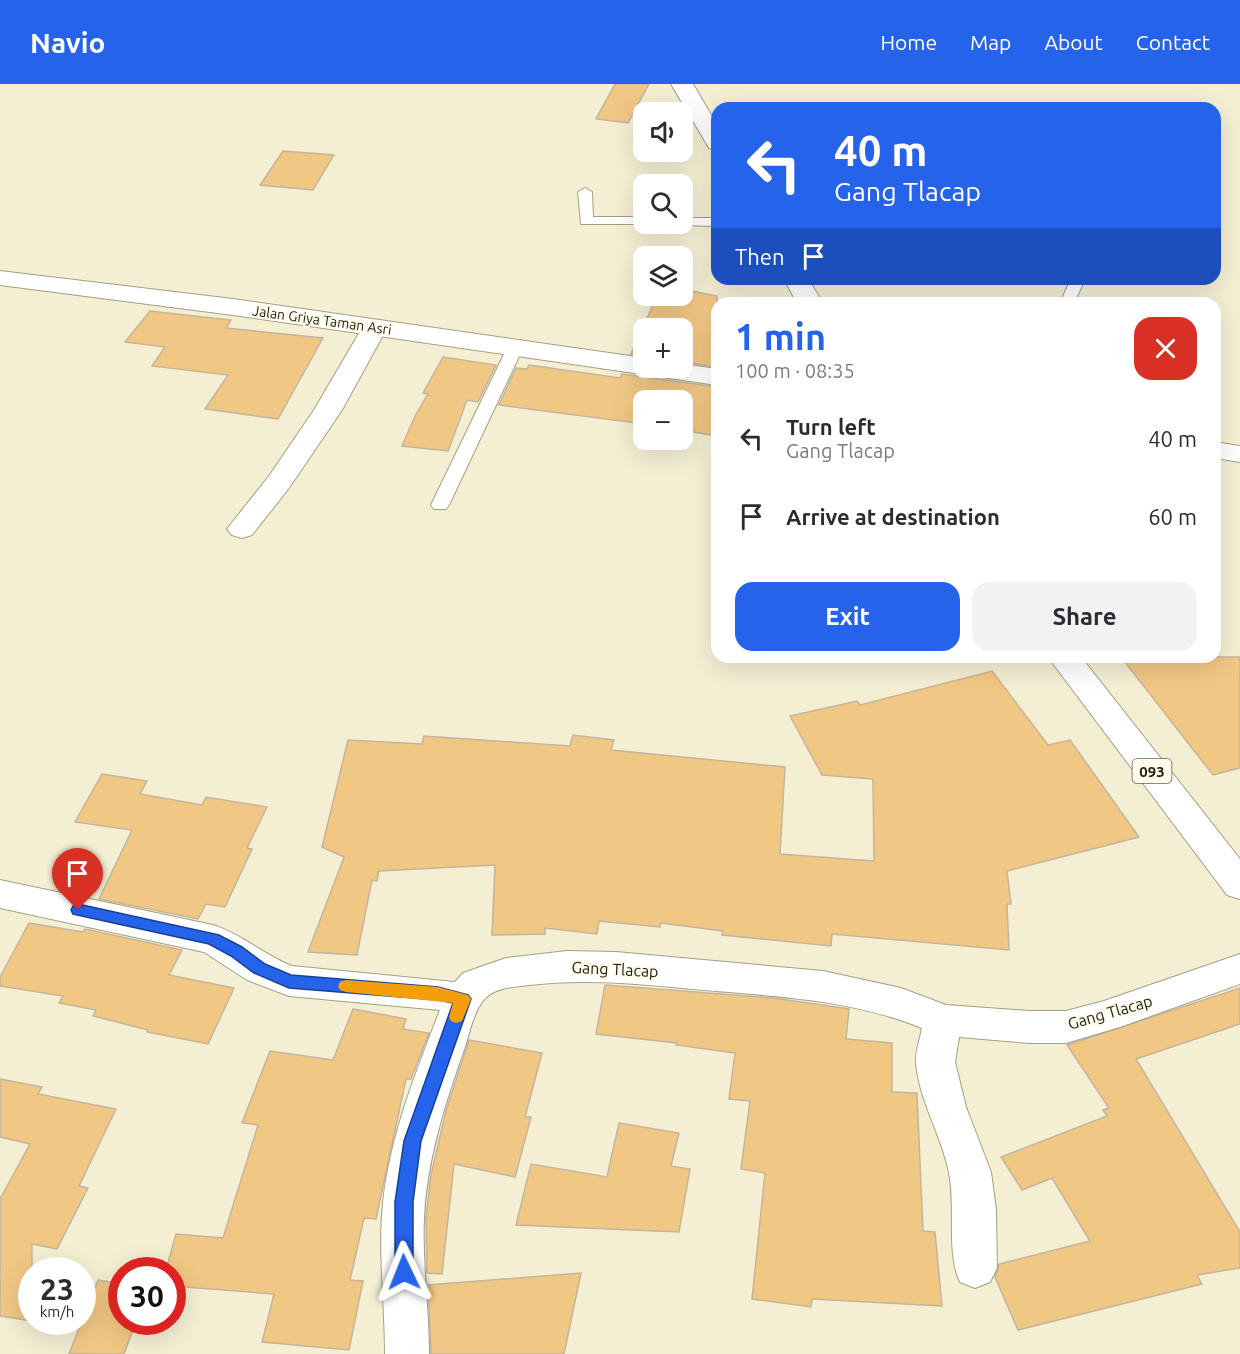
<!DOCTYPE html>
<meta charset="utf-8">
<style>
:root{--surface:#fff;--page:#f2f2f3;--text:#2b2b33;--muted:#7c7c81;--accent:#2563eb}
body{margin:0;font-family:Ubuntu,sans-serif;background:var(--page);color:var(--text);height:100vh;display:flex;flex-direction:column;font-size:22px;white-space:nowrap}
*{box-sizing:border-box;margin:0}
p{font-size:20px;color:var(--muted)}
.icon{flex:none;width:33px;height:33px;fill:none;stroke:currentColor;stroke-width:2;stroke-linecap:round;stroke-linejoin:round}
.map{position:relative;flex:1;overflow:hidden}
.drawer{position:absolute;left:711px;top:213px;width:510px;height:366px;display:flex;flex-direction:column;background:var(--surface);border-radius:18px;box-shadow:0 6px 24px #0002}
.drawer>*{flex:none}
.guide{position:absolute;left:711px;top:18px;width:510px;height:183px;border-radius:18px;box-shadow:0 6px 24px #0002;background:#2563eb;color:#fff;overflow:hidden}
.tools{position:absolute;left:633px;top:18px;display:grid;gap:12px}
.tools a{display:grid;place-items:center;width:60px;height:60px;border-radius:12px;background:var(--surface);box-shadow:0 6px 24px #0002;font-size:30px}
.speed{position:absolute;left:18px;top:1173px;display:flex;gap:12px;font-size:30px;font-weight:700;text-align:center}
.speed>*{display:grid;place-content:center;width:78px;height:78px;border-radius:50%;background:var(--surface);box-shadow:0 6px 24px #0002;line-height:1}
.speed small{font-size:15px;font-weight:400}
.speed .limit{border:9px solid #d22;background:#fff;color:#111}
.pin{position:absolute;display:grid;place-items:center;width:51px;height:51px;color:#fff;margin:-62px -26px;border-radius:50% 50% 50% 0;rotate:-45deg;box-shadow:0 0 6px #0007}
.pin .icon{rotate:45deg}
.me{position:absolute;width:66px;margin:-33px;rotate:358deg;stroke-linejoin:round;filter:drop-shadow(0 0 4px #0008)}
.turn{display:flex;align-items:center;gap:21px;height:126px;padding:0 24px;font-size:27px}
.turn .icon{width:78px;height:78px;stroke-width:2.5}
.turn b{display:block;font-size:42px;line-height:51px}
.then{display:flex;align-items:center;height:57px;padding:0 24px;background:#0003;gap:12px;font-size:22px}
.round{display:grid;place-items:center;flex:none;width:63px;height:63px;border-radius:18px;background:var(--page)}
.headline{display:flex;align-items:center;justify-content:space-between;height:102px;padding:0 24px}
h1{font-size:36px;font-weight:700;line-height:45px;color:var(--accent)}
.button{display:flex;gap:12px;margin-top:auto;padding:12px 24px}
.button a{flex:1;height:69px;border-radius:18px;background:var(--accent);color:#fff;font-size:24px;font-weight:700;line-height:69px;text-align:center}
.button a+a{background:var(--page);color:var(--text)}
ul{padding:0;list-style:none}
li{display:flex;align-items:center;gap:18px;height:78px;padding:0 24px}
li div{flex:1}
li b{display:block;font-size:22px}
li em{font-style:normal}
header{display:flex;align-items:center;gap:36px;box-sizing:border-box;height:84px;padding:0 30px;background:var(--accent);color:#fff}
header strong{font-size:28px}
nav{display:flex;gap:33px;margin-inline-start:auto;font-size:21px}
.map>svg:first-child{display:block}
.building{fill:#f1c784;stroke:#c4b49d;stroke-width:1.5}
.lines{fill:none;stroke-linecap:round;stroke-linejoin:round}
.lane-casing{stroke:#a39f84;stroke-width:2}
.street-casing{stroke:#a39f84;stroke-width:2}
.secondary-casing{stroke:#a39f84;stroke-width:2}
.primary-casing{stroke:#a39f84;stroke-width:2}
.lane{fill:#fff;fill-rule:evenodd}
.street{fill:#fff;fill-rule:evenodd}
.secondary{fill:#fff;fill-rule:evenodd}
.primary{fill:#fff;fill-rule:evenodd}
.route{fill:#2563eb;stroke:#184099;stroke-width:1.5}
.slow{fill:#f59e0b}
.labels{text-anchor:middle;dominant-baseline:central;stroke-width:4.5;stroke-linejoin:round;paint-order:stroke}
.far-street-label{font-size:14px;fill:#201e14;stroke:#fffceb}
.shield{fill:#fffceb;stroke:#636154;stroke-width:1.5}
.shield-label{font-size:15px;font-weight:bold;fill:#201e14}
.street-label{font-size:16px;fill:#201e14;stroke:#fffceb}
</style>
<header>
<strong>Navio</strong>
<nav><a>Home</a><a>Map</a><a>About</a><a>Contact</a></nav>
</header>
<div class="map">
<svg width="1240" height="1270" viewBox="0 0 1240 1270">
<rect width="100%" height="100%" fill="#f4efd3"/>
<g class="building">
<path d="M615,0H649L628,39L596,35Z"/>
<path d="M283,67L334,71L313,106L260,101Z"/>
<path d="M682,205L717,212V283L682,278V244H644V272L631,270L657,212H682Z"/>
<path d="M150,227L231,236L226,244L323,254L278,335L205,325L228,291L152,282L165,263L125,258Z"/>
<path d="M443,273L496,281L478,318L467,316L448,367L402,362L415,332L428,310L423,309Z"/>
<path d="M529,281L620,294L622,290L717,303V352L682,346V316H644V340L499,321L516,284L527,285Z"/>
<path d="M1121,573H1240V684L1213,691Z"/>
<path d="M992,587L1048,661L1070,656L1139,753L1007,787L1011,820H1007L1009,866L832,850L831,862L722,851L723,847L661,839L660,843L599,837L597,850L545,844V850L492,851L495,781L379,787L377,797L372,796L357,871L308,868L344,773L322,763L348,656L422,660L424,652L570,662L573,651L614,656L611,666L785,683L780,770L874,777L873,695L822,691L790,632L857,617L860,621Z"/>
<path d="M102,690L147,697L140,710L202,721L206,713L267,723L247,764L252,765L225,823L206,820L198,835L99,815L132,746L75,738Z"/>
<path d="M29,839L83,848L85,845L182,866L169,891L234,904L208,960L147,948L148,946L93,932L96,926L59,919L63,912L0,902V893Z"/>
<path d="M605,901L773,914L849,925L846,955L892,959V1008L917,1009L923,1147L935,1148L942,1222L812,1215L811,1223L752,1215L765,1089L741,1085L750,1017L729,1015L735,969L676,961L677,959L596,950Z"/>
<path d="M1240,904V940L1136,975L1240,1148V1184L1197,1191L1202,1200L1018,1246L995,1193L999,1180L1090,1157L1052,1094L1022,1106L1001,1073L1107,1032L1103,1026L1109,1024L1067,961Z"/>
<path d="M353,925L406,935L403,945L429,949L411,995H406L376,1135L364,1134L350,1196L363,1197L349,1266L262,1258L274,1210L172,1202V1186H166L176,1150L223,1154L258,1041L242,1039L270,967L333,976Z"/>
<path d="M469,956L542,969L525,1033H531L515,1093L454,1080L442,1190L427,1189L426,1134L431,1091L446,1027Z"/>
<path d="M0,995L42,1003L38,1010L116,1025L79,1102L88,1104L57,1165L32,1160V1237L0,1232V1115L30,1060L0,1053Z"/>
<path d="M619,1039L679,1049L671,1082L690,1085L679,1148L516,1141L531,1080L607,1093Z"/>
<path d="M581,1189L564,1270H431L428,1201Z"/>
<path d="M98,1196L122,1200V1238H136L124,1270H69Z"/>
</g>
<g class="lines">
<defs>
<g id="lane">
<path d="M585,104L592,108L593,133H644V140H649H581L578,108Z"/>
<path d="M682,134H717V142L677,141L682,140Z"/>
<path d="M1071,195H1085L1074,219H1060Z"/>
<path d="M515,259L523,264L449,421L446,425H434L431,421L507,264Z"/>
</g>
<g id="street">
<path d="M374,236L383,239L387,244L342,326L289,404L252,451L242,454L232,451L227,445L269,392L314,326L365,239Z"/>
<path d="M0,796L213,841C242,850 264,871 292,882L455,898L463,889L506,874L567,867L616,868L823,887L901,904L946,921L1029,927H1066L1104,917L1240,870V900L1120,943L1066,959H1029L959,953L955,978L966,1023L991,1088L996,1126L997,1184L990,1198L975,1204L960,1198C946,1169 956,1123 949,1089C942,1052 920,1019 916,980C915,969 920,955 922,944C846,913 763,912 682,904C630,899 581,895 529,901C516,903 500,903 489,911C475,921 470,947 465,963C445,1019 427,1075 424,1134C422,1180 429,1225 429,1270H385C385,1220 378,1169 383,1119C390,1052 416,988 440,926L289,912L247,896L204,868L0,824Z"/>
</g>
<g id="secondary">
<path d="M0,187L233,215L644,274V284H682V280L717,285V301L233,231L0,201Z"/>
<path d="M1215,358L1240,362V378L1215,374Z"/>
</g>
<g id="primary">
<path d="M671,0H693L717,41V66L709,64Z"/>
<path d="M784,195H808L823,219H797Z"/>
<path d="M1048,573H1081L1240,775V815L1227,811Z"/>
</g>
</defs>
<use href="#lane" class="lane-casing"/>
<use href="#street" class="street-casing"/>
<use href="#secondary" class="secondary-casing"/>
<use href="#primary" class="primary-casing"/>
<use href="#lane" class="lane"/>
<use href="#street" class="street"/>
<use href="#secondary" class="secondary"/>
<use href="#primary" class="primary"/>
</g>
<path class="route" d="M78,820L219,851L242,863L265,880L291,891L438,903L468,911L471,915L421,1057L413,1118V1188L410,1194L404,1196L397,1194L395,1188V1118L404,1057L453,919L438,916L289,904L254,889L231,872L209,860L73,830L71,826L73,822Z"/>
<path class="slow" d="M346,896L438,903L468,911L471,915L462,937L456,939L451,937L449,933L453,919L346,908L340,906L338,902L340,898Z"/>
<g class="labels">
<g class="far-street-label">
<text transform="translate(322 236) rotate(8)">Jalan Griya Taman Asri</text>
</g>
<rect class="shield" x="1132.5" y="675" width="39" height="24" rx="4.5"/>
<g class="shield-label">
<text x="1152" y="687">093</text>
</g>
<g class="street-label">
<text transform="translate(615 885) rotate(3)">Gang Tlacap</text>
<text transform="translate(1110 928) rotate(-16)">Gang Tlacap</text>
</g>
</g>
</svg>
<div class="tools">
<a><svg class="icon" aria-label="sound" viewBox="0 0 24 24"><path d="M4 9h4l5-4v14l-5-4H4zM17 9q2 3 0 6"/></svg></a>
<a><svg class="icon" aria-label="search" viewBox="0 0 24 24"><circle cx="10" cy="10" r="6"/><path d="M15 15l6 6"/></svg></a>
<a><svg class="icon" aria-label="layers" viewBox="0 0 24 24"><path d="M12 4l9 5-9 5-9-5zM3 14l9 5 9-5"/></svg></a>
<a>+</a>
<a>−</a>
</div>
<div class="speed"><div>23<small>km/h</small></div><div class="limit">30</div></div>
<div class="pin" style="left:78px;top:826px;background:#d93025"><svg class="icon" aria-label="arrive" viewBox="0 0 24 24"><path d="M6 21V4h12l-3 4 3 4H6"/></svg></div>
<svg class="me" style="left:404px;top:1188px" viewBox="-20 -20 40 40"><path d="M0-17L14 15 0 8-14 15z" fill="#2563eb" stroke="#fff" stroke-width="4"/></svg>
<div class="guide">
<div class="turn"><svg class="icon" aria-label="left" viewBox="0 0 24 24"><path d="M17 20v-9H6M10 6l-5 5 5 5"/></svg><div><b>40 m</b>Gang Tlacap</div></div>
<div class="then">Then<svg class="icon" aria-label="arrive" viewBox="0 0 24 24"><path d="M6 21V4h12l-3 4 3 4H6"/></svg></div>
</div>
<section class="drawer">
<div class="headline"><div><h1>1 min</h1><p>100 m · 08:35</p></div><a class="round" style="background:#d93025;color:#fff"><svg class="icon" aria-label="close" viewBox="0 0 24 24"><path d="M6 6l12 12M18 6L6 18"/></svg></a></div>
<ul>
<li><svg class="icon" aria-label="left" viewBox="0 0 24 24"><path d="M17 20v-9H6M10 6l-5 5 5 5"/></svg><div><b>Turn left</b><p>Gang Tlacap</p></div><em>40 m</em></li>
<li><svg class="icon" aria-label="arrive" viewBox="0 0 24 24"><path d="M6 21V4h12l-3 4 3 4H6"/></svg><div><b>Arrive at destination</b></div><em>60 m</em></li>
</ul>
<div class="button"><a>Exit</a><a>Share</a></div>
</section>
</div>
